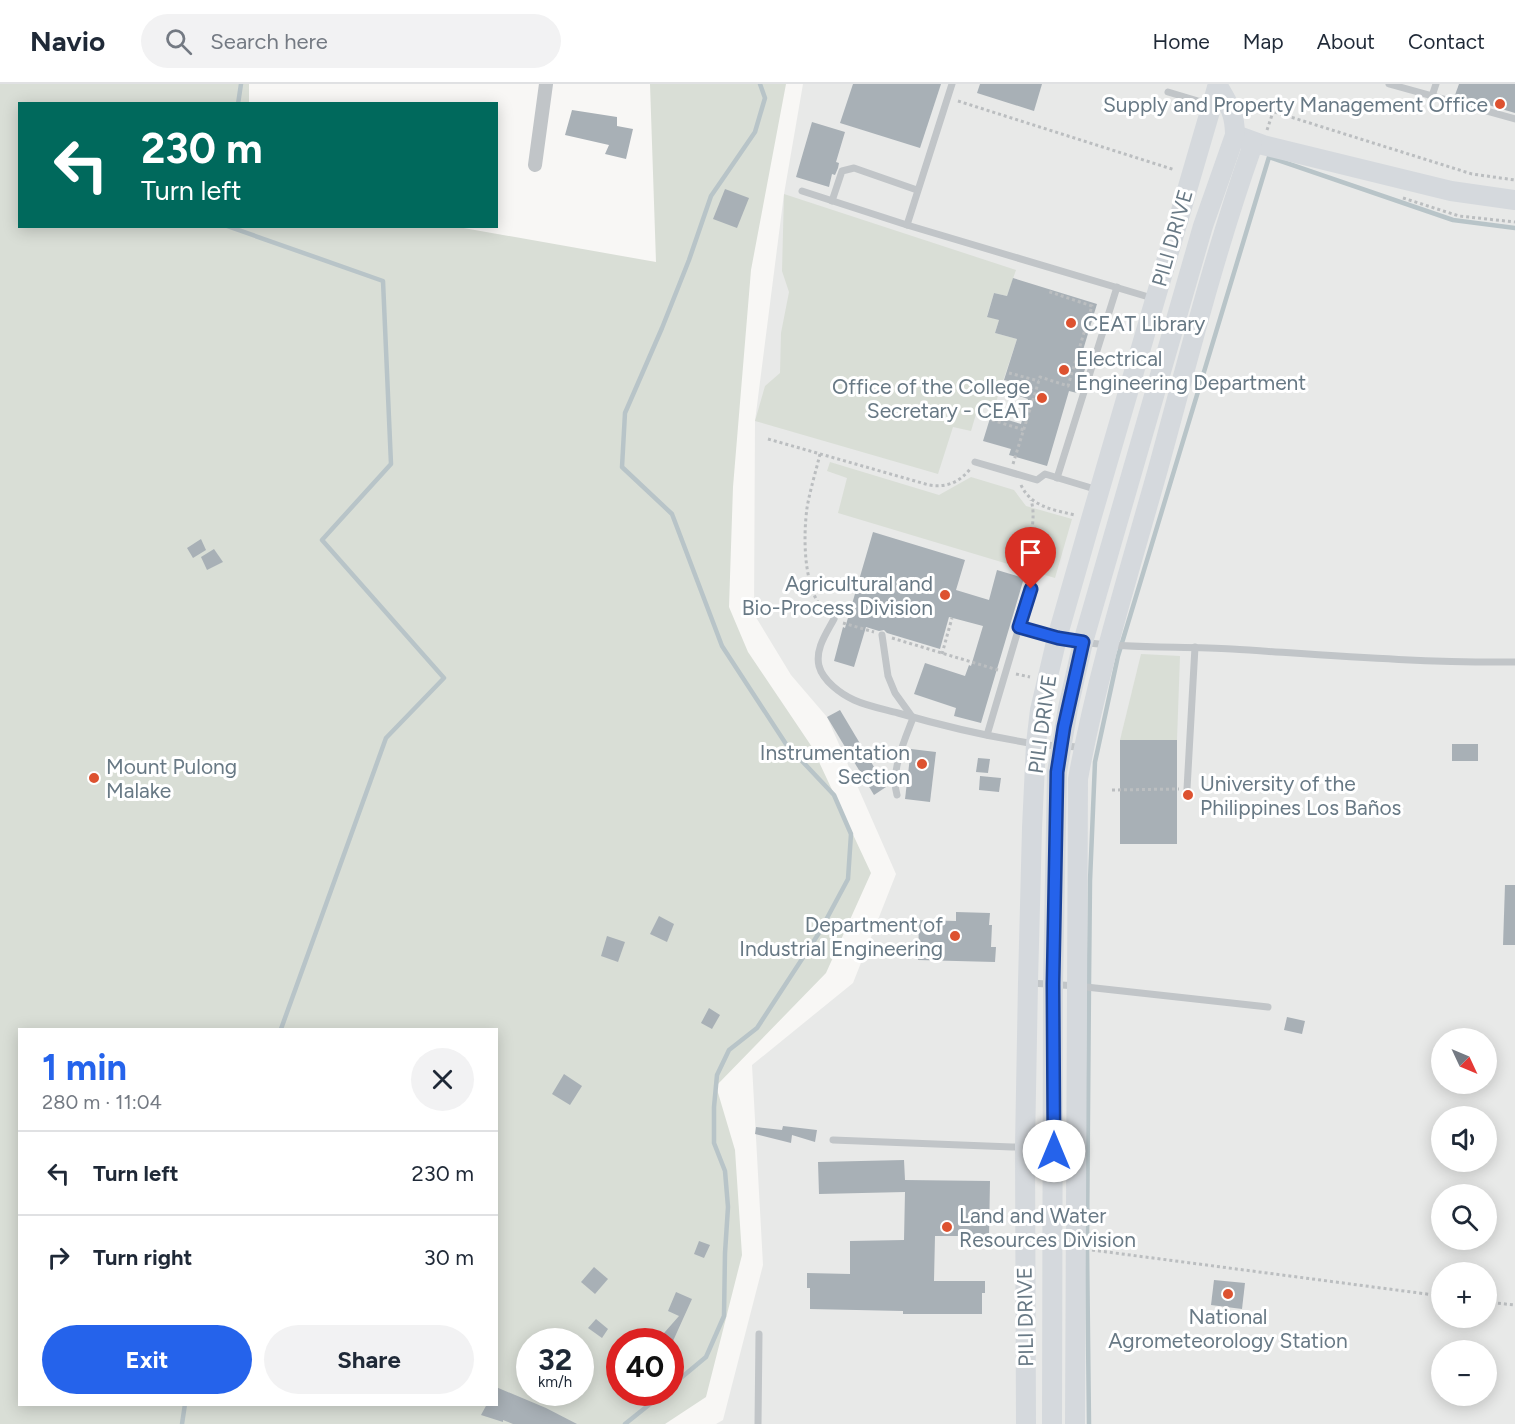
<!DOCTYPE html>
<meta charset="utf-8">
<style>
:root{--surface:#fff;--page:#f2f2f3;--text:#1f2937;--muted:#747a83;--line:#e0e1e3;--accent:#2563eb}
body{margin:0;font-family:Figtree,sans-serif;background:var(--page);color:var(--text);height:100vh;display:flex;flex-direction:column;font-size:22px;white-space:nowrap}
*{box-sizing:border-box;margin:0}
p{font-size:20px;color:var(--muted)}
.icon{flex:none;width:33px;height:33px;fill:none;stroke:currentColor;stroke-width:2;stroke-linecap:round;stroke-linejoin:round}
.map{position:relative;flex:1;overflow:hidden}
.sheet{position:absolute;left:18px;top:944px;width:480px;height:378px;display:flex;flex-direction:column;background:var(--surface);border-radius:0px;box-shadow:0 3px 15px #0003}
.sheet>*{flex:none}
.banner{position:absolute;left:18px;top:18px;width:480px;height:126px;border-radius:0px;box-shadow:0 3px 15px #0003;background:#00695c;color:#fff;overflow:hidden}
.needle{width:39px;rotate:134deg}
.buttons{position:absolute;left:1431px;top:944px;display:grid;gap:12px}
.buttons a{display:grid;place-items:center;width:66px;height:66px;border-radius:50%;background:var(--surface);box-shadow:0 3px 15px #0003;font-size:30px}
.speed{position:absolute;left:516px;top:1244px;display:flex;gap:12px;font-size:30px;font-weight:700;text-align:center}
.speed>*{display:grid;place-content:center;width:78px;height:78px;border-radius:50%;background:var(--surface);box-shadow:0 3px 15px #0003;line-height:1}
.speed small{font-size:15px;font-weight:400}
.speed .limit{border:9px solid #d22;background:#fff;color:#111}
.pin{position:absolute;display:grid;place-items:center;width:51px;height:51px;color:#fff;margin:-62px -26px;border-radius:50% 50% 50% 0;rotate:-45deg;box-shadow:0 0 6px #0007}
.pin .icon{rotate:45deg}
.me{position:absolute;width:66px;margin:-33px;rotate:0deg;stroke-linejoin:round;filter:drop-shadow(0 0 4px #0008)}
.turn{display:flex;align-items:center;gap:21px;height:126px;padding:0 24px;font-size:27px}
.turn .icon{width:78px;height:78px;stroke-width:2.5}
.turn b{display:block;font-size:42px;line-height:51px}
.round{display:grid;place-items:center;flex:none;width:63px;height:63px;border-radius:32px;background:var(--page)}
.head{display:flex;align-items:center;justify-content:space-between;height:102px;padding:0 24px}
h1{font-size:36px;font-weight:700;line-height:45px;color:var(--accent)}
.button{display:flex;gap:12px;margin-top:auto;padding:12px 24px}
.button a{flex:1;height:69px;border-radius:36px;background:var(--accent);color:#fff;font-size:24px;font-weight:700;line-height:69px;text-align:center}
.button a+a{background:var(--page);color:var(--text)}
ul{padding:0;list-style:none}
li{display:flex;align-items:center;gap:18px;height:84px;padding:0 24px;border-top:2px solid var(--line)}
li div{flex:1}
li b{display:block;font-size:22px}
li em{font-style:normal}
header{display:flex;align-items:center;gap:36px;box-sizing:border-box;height:84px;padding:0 30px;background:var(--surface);border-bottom:2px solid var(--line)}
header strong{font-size:28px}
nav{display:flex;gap:33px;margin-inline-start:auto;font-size:21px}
.search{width:420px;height:54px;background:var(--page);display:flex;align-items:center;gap:15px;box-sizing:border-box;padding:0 21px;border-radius:33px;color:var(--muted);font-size:22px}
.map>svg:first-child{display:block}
.built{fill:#e8e9e8;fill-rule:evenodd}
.green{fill:#d9ded6;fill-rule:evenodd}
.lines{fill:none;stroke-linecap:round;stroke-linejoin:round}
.stream{stroke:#b8c4c8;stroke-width:4.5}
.building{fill:#a8b0b6}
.path{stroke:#bbbec0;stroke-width:3;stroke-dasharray:3 3;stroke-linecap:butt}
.lane{stroke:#c1c5c8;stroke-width:7}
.street{stroke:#c1c5c8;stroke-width:14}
.secondary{stroke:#d5d9dd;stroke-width:20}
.route-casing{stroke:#184099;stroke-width:15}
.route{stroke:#2563eb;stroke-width:10}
.poi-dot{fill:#dd5230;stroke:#fff;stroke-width:2}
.labels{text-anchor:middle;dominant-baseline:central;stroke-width:6;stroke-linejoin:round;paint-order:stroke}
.poi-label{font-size:21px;fill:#687985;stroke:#fff;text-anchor:end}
.street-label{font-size:21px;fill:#687985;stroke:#fff}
</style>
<header>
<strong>Navio</strong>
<div class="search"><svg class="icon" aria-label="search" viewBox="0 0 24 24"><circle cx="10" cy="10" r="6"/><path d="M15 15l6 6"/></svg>Search here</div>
<nav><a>Home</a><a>Map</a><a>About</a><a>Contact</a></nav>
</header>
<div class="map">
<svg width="1515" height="1340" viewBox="0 0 1515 1340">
<rect width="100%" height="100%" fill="#f8f7f5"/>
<path class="built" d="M803,0H1515V1340H716L723,1336L763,1181L752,981L853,899L896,790L827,633L791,591L754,530L755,337L784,110ZM1442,954H1486V999H1442ZM1442,1032H1486V1077H1442ZM1442,1110H1486V1155H1442ZM1442,1188H1486V1233H1442ZM1442,1266H1486V1311H1442Z"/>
<g class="green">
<path d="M0,0H249V19L20,20V142L458,143L656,178L650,0H786L751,186L733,403L729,523L748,568L812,663L871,789L826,889L716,1002L735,1066L742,1171L706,1313L665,1340H0ZM20,945H496V1320H20ZM530,1257H580V1308H530ZM620,1257H670V1308H620Z"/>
<path d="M784,110L1016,186L1007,212L994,209L987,232L999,236L995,249L1017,255L994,324L979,320L971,347L953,343L938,390L755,337L765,302L780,289L781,249L789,208L782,187Z"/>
<path d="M830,378L939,411L971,393L1014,406L1026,422L1072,435L1055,494L838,429L847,394L827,387Z"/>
<path d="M1141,570L1180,572L1177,656H1120Z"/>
</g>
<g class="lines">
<g class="stream">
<path d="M238,20L241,0"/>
<path d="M227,142L383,197L391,380L322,456L444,594L386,654L281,945"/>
<path d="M670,1303L706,1273L724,1232L725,1169L728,1123L725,1087L714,1059V1023L717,991L729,966L757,944L819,849L848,795L851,750L834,711L786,660L722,562L672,430L622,383L625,329L662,244L689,176L711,112L755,48L765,14L760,0"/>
<path d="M182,1340L185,1320"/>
<path d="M625,1340L665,1308"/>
<path d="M1089,1340L1087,1161L1089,898L1090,797L1095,678L1118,572L1269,73L1453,136L1515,144"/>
</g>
</g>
<g class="building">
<path d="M853,0H941L920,64L840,39Z"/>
<path d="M980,0H1042L1034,27L977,9Z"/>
<path d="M1459,0H1515V29L1455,11Z"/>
<path d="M572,26L617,33V42L633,45L626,75L605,70L609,61L565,51Z"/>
<path d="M812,38L845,48L836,78L839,79L838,84L835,91L832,90L829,103L796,93Z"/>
<path d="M725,105L749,114L737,144L713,135Z"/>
<path d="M1013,194L1097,220L1080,276L1087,279L1077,309L1069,307L1047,382L1009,371L1011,365L983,357L991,331L1021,340L1028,315L1013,310L1016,299L1004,296L1017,255L995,249L999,236L987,233L994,209L1007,212Z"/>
<path d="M873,448L965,476L956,506L989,516L997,486L1024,494L981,639L954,632L956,624L914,610L925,579L965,592L969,581L971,582L983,542L949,533L940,565L887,549L884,546L879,547L866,543L854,583L834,577L843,543L845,544Z"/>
<path d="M201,455L206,466L193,474L187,464Z"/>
<path d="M214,465L223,478L207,486L201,473Z"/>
<path d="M840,626L886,703L874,711L827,633Z"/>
<rect x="1120" y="656" width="57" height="104"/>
<rect x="1452" y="660" width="26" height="17"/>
<path d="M911,665L936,668L930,718L905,715Z"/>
<path d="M978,674L990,675L988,689L976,688Z"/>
<path d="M980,692L1001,694L999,708L979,706Z"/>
<path d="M1505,801H1515V861H1503Z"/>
<path d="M956,828L990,829L989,841H992L991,863H996L995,878L918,876L919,836L956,837Z"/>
<path d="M659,832L674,840L667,858L650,850Z"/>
<path d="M607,852L625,858L618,878L601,872Z"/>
<path d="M709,924L720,931L712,945L701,939Z"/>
<path d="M1287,933L1305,937L1302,950L1284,946Z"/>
<path d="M564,990L582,1002L570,1021L552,1010Z"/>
<path d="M783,1042L817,1046L815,1058L792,1051L791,1059L755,1050L756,1043L782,1046Z"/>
<path d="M904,1076L905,1096L990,1097L989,1152H935L934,1197H985V1209H982V1230H903V1227L810,1225V1204H807V1189L850,1190V1157L904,1156L905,1108L819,1110L818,1078Z"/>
<path d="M699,1157L710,1161L704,1174L694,1170Z"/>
<path d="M594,1183L608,1195L595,1210L581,1198Z"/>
<path d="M1214,1196L1245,1199L1242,1225L1211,1221Z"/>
<path d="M676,1208L692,1215L673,1257H657L679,1232L668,1227Z"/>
<path d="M596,1235L608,1245L602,1254L588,1244Z"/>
<path d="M496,1303L546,1324L577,1340H513L503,1336V1338L481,1331L487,1320H496Z"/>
</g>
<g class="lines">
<g class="path">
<path d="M958,17L1175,86"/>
<path d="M1246,19L1472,90L1515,96"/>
<path d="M1267,46L1273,28"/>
<path d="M1403,114L1459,132L1515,138"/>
<path d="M1009,289L1039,297"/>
<path d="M1095,303L1111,308"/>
<path d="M992,336L1024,346"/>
<path d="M768,355L929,401C946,404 960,398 970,385"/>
<path d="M820,370C816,387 810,406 807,424C803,454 803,508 827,530"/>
<path d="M1013,380L1040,293L1068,302L1092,222L1047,207"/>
<path d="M1021,401C1031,423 1054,426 1075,431"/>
<path d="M1027,488C1025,465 1038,439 1031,416"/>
<path d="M843,539L874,548"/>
<path d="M892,554L998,586"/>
<path d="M942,570L952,534"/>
<path d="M1016,590L1030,593"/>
<path d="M1112,706L1179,705"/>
<path d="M1092,1166L1442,1212"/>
<path d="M1486,1218L1515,1221"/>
</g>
<g class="lane">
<path d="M1389,0L1515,35"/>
<path d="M1168,8L1198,17L1208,22"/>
<path d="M1432,12L1436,0"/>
<path d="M802,107L907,141L1152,214"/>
<path d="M832,117L842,87L854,84L917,106"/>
<path d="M907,141L952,0"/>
<path d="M975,378L1037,396L1045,390L1098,406"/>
<path d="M1057,394L1117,203"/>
<path d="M834,535C826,550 815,565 819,582C823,597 841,610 854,616C867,622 883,625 898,629C943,642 990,653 1036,660C1051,662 1066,662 1081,663"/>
<path d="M1019,543C1040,549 1060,555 1081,558C1131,565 1182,562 1232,565C1326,571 1421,579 1515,578"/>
<path d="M882,551L888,592L895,609L913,634C905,655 890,688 897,711"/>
<path d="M987,651L1033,496"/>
<path d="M1187,705L1195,563"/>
<path d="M1031,899L1077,902L1268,923"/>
<path d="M833,1056L1012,1063H1022"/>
<path d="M758,1340L759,1250"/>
</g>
<path class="street" d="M535,81L546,0"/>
<g class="secondary">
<path d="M1241,53L1263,61L1451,107L1515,116"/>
<path d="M1026,1340L1025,1062L1028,898L1032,744L1036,660L1040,626L1057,554L1089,442L1218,0"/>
<path d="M1052,1340L1053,900L1057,688L1068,624L1083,558L1203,142L1235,51C1235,29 1228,19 1218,2"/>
<path d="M1075,1340L1078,695C1097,590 1129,488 1158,385C1187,279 1214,171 1251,66L1252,58"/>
</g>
</g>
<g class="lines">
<defs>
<path id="route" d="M1031,505L1019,543L1058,554L1083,558L1064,643L1057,688L1053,900L1054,1067"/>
</defs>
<use href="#route" class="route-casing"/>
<use href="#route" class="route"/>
</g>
<g class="poi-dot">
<circle cx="1500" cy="20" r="6"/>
<circle cx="1071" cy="239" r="6"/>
<circle cx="1064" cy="286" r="6"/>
<circle cx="1042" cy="314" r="6"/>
<circle cx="945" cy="511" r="6"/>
<circle cx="922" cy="680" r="6"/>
<circle cx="94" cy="694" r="6"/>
<circle cx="1188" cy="711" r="6"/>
<circle cx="955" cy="852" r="6"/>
<circle cx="947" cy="1143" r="6"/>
<circle cx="1228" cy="1210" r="6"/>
</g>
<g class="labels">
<g class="poi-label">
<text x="1488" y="20">Supply and Property Management Office</text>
<text x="1083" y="239" text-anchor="start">CEAT Library</text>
<text x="1076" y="274" text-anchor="start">Electrical<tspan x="1076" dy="24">Engineering Department</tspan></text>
<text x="1030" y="302">Office of the College<tspan x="1030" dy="24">Secretary - CEAT</tspan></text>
<text x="933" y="499">Agricultural and<tspan x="933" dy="24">Bio-Process Division</tspan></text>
<text x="910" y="668">Instrumentation<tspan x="910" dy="24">Section</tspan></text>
<text x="106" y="682" text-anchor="start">Mount Pulong<tspan x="106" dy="24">Malake</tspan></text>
<text x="1200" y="699" text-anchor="start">University of the<tspan x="1200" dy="24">Philippines Los Baños</tspan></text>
<text x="943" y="840">Department of<tspan x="943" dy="24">Industrial Engineering</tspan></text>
<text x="959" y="1131" text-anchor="start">Land and Water<tspan x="959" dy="24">Resources Division</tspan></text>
<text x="1228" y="1232" text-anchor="middle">National<tspan x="1228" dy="24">Agrometeorology Station</tspan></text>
</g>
<g class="street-label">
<text transform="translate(1172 154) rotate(-74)">PILI DRIVE</text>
<text transform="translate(1042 640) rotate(-82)">PILI DRIVE</text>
<text transform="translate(1025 1233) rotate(-91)">PILI DRIVE</text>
</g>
</g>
</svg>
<div class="buttons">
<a><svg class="needle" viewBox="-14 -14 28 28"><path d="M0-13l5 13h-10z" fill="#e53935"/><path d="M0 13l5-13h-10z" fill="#747a83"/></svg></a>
<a><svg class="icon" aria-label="sound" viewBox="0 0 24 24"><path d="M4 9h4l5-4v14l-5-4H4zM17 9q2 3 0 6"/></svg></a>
<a><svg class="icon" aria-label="search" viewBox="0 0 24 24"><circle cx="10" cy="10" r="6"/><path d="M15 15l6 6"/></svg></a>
<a>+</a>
<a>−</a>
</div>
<div class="speed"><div>32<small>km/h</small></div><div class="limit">40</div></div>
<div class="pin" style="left:1031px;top:505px;background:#d93025"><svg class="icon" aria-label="arrive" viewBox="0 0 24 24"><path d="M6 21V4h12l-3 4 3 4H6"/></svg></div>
<svg class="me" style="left:1054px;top:1067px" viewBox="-20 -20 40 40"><circle r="19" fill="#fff"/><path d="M0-13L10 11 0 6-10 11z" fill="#2563eb"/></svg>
<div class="banner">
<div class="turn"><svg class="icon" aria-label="left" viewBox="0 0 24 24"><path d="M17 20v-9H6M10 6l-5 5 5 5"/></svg><div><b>230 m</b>Turn left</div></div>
</div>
<section class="sheet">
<div class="head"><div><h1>1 min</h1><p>280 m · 11:04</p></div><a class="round"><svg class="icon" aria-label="close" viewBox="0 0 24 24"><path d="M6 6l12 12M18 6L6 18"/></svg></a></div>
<ul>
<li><svg class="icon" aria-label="left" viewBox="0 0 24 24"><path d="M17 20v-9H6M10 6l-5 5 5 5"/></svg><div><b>Turn left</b></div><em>230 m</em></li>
<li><svg class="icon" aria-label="right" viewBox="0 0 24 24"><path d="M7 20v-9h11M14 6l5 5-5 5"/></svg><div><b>Turn right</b></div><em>30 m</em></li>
</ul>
<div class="button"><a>Exit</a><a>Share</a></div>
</section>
</div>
